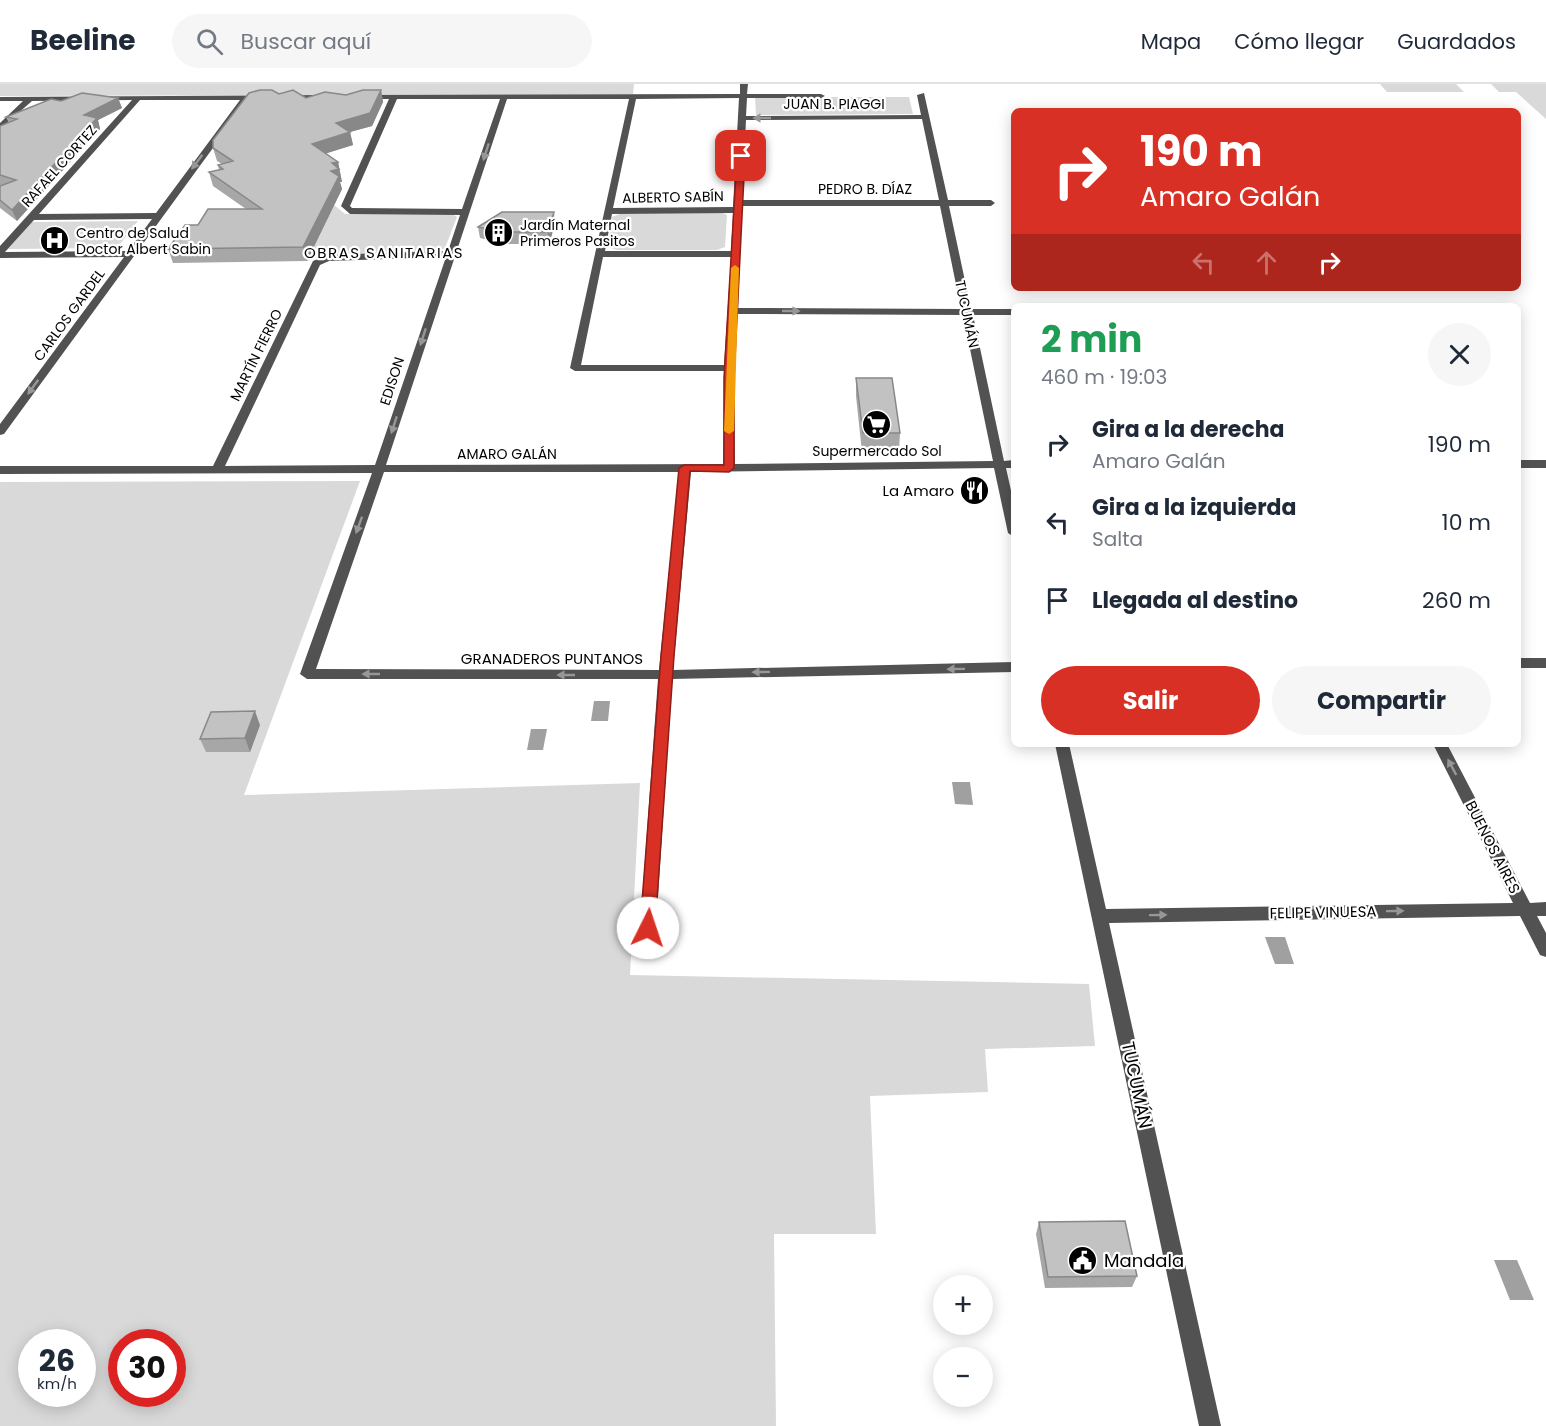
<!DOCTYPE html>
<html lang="es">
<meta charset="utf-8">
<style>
:root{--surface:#fff;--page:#f6f6f7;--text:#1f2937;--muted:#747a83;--line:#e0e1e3;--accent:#d93025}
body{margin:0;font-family:Poppins,sans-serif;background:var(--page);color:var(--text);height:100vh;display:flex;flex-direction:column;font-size:22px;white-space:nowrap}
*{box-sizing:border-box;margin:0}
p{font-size:20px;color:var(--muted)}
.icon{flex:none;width:33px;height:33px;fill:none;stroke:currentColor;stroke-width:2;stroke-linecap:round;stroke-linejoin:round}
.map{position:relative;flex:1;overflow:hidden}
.details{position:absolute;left:1011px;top:219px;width:510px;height:444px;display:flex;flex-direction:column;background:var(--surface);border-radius:9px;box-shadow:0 3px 15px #0003}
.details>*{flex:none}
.banner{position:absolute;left:1011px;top:24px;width:510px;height:183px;border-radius:9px;box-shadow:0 3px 15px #0003;background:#d93025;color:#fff;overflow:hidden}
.tools{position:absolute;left:933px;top:1191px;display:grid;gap:12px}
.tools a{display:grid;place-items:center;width:60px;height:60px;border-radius:50%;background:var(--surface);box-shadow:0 3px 15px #0003;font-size:30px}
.speed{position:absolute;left:18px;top:1245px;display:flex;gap:12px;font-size:30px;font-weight:700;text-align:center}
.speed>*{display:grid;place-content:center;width:78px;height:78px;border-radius:50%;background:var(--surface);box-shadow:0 3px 15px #0003;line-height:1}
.speed small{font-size:15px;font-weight:400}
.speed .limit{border:9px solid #d22;background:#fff;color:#111}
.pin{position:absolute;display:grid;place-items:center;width:51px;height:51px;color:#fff;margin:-26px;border-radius:12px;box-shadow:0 3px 9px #0006}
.me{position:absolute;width:66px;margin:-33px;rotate:4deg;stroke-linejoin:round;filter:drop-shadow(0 0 4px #0008)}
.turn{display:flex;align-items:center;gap:21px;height:126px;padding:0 30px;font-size:27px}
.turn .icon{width:78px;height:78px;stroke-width:2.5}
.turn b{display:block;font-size:42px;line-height:51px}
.lanes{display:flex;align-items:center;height:57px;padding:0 30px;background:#0003;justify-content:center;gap:30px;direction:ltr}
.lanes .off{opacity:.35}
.round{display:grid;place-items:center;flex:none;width:63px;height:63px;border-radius:32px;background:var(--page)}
.summary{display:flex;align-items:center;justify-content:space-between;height:102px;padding:0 30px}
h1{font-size:36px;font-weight:700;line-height:45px;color:#1e9e55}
.action{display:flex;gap:12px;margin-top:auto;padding:12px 30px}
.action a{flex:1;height:69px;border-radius:36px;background:var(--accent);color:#fff;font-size:24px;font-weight:700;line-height:69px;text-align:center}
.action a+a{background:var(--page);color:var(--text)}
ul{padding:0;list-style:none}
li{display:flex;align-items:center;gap:18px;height:78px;padding:0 30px}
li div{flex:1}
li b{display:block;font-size:22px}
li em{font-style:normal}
header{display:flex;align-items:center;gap:36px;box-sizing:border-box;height:84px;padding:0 30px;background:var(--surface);border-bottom:2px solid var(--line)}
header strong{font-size:28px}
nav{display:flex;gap:33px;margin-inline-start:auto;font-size:21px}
.search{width:420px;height:54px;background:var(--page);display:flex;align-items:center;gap:15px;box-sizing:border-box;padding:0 21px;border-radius:33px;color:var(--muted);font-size:22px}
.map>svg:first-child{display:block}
.green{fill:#d9d9d9;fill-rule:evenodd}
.water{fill:#a0a0a0}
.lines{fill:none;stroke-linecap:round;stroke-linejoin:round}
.minor{fill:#525252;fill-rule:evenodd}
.wall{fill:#a7a7a7}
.shaded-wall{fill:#888}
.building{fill:#c2c2c2;stroke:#888;stroke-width:1.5}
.oneway{fill:#979797}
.route{fill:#d93025;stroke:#8d1f18;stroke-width:1.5}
.slow{fill:#f59e0b}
.labels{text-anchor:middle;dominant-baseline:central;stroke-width:4.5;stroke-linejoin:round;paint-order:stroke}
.far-street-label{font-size:14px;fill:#000;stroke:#fff}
.far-poi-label{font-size:14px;fill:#000;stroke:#fff;text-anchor:start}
.far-quarter-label{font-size:15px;letter-spacing:1.5px;fill:#000;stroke:#fff}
.poi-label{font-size:15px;fill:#000;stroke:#fff;text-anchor:end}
.street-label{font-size:15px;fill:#000;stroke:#fff}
.near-street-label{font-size:18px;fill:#000;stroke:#fff}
.near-poi-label{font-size:18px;fill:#000;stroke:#fff;text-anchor:start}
</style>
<header>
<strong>Beeline</strong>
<div class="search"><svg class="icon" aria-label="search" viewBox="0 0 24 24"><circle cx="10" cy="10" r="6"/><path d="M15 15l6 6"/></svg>Buscar aquí</div>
<nav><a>Mapa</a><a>Cómo llegar</a><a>Guardados</a></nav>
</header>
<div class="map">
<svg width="1546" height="1342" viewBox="0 0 1546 1342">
<rect width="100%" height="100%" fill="#fff"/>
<g class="green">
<path d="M0,0H634L633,10L0,12Z"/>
<path d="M1380,0H1456L1464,8H1387Z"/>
<path d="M1491,0H1546V35L1516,8H1499Z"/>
<path d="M755,13H909L913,30L756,31Z"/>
<path d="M334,121L345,130H452L457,133L445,164L437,168L325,171L307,177Z"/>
<path d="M720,128L727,131L725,163L717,166H617L608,163L612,133L622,129Z"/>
<path d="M138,137L117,164L8,165L32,138Z"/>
<path d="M360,397L244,711L640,699L630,891L1089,900L1095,962L985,965L988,1008L870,1012L876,1150H774L776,1342H0V398ZM32,1258H82V1310H32ZM122,1258H172V1310H122Z"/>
</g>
<g class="water">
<path d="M594,617H610L608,637H591Z"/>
<path d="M531,645H547L543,666H527Z"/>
<path d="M952,698H970L973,721L955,720Z"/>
<path d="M1265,853H1285L1294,880H1275Z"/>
<path d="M1494,1176H1517L1534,1216H1510Z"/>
</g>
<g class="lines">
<g class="minor">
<path d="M740,0H748L747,10H821L825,12L821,14H747L746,32L921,31L917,11L924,9L948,116H991L995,119L991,122H949L971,225H1014V231H973L1004,377L1014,376V384H1006L1014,420V453L1008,449L994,384L691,388L673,586L1014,578V588L672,595L656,844L654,849L648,851L642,849L640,844L658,595H307L300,590L372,389L0,390V382H213L313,177L327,171L448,167L460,131L350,130L341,122L389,15H363L360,11L740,10ZM739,14L733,123L613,124L636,15ZM397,15H500L462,125L352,124L350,122ZM507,15H629L570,284L575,287H724L723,380L386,381ZM922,35L939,116H742L746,36ZM742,122H940L961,225L738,224ZM733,129L731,167H605L612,130ZM446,173L375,381L225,382L320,181L329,177ZM603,173H731L724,281H581ZM737,230L963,231L993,377L735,380L734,294ZM384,388H679L659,586L316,585Z"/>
<path d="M327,11L330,15L248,16L4,350L0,351V340L124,173L0,174V162L132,16L32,17L0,45V39L23,17H0V13ZM140,16H240L156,129L39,130ZM152,135L128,167L5,168L34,136Z"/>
<rect x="1518" y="376" width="28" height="8"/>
<rect x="1518" y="574" width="28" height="10"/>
<path d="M1055,660H1069L1106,825L1513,819L1433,660H1447L1530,819L1546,818V832H1537L1546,849V873L1540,871L1520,832L1109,839L1221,1342H1199Z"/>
</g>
</g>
<g class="wall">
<path d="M381,6L383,18L372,42L350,48L353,61L326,69L338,78L342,98H340L342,105L307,177L173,179L168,165L198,141L246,125L213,102L209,88L219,86L218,81L222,80L217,77L213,64L279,10L306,14L346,11Z"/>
<path d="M118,14L122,24L98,36L100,45L17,137L0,124V102L2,101H0V42L9,39L6,33L61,17Z"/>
<path d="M555,140L549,160H505L480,154L478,143Z"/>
<path d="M856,294L900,349L899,367L862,368L856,312Z"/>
<path d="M260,641L250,668H206L200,655Z"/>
<path d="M1039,1138L1137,1192L1132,1203L1045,1204L1036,1150Z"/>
</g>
<g class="shaded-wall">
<path d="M381,6L383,18L372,42L350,48L353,61L315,73L312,60L336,39Z"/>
<path d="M118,14L122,24L98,36L100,45L17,137L12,126L84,31Z"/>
<path d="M338,78L342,98H340L342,105L307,177L303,163L331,87L332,79Z"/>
<path d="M554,128L555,140L549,160L548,148Z"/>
<path d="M255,627L260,641L250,668L245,654Z"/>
</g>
<g class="building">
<path d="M260,6H272L279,10L293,6L306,14L325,8L346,11L363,6H381L370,29L336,39L350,48L312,60L338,78L332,79L339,85L331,87L339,92L303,163L168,165L185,141H198L208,125H262L209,88L223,85L218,81L233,77L213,64V56L249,9Z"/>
<path d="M82,9L118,14L84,31L97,34L12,126L0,116V102L16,96L0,91V42L17,35L6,33L51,15L61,17Z"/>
<path d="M502,128H554L548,148H503L478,143Z"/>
<path d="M856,294H892L900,349H863Z"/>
<path d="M255,627L245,654L200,655L211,628Z"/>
<path d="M1125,1137L1137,1192L1048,1193L1039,1138Z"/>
</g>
<defs><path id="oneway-solid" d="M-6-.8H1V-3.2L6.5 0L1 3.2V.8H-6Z" transform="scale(1.5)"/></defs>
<g class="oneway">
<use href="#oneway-solid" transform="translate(762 34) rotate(180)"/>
<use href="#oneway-solid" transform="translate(486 68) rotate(108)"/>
<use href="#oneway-solid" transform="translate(197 78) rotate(127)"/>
<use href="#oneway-solid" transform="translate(791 227)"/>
<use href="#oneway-solid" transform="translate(423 253) rotate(108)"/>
<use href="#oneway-solid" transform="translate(33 303) rotate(126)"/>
<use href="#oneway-solid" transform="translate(394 341) rotate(108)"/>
<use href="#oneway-solid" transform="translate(359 441) rotate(110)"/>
<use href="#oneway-solid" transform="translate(956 585) rotate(179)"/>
<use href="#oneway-solid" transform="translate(761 588) rotate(179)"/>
<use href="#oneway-solid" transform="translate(371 590) rotate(-180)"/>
<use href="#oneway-solid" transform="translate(566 591) rotate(-180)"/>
<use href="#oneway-solid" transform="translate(1452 683) rotate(-118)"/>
<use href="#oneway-solid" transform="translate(1395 827) rotate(-1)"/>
<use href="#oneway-solid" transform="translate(1158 831) rotate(-1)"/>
</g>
<path class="route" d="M741,70L745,72L734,294V384L729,388L690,387L674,572L655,844L648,851L640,844L661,572L679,384L684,381H724V294L737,72Z"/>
<path class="slow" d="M735,181L739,184L734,347L729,350L724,347L731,184Z"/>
<defs>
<symbol id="building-disc" viewBox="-11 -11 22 22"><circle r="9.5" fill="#000" stroke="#fff"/><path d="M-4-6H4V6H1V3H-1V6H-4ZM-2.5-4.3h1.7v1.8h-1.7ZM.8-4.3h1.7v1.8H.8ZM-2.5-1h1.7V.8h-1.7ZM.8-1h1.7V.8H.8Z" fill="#fff"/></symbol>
<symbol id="hospital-disc" viewBox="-11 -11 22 22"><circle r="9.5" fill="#000" stroke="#fff"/><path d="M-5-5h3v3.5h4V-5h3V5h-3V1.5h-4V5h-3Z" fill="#fff"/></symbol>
<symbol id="supermarket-disc" viewBox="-11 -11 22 22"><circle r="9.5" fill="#000" stroke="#fff"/><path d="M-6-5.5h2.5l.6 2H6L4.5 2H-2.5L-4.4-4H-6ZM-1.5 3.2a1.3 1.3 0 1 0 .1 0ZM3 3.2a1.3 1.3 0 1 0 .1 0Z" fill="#fff"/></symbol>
<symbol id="restaurant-disc" viewBox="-11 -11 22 22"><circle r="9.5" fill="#000" stroke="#fff"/><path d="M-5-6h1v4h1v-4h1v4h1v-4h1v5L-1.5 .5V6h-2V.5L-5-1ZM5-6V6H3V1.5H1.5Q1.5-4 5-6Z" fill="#fff"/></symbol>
<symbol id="civic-disc" viewBox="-11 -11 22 22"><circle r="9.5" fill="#000" stroke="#fff"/><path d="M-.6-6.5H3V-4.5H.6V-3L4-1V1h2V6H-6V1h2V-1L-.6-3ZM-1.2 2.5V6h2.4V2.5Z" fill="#fff"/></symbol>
</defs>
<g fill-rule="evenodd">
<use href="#building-disc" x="482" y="132" width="33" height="33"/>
<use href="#hospital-disc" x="38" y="140" width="33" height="33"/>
<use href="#supermarket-disc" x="860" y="324" width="33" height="33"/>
<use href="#restaurant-disc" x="958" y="390" width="33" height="33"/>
<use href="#civic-disc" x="1066" y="1160" width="33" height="33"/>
</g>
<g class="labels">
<g class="far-street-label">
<text x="834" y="20">JUAN B. PIAGGI</text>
<text transform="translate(59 82) rotate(-48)">RAFAEL CORTEZ</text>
<text x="865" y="105">PEDRO B. DÍAZ</text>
<text transform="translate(673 113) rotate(-1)">ALBERTO SABÍN</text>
<text transform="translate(967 230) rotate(78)">TUCUMÁN</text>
<text transform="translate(69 231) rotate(-54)">CARLOS GARDEL</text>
<text transform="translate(256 271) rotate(-64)">MARTÍN FIERRO</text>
<text transform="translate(392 297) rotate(-72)">EDISON</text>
<text x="507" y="370">AMARO GALÁN</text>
</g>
<g class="far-poi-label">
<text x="520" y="141">Jardín Maternal<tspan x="520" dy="16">Primeros Pasitos</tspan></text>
<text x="76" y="149">Centro de Salud<tspan x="76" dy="16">Doctor Albert Sabin</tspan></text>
<text x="877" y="367" text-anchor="middle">Supermercado Sol</text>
</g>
<g class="far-quarter-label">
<text x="384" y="168">OBRAS SANITARIAS</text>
</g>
<g class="poi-label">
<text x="954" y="406">La Amaro</text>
</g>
<g class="street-label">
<text x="552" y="574">GRANADEROS PUNTANOS</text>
<text transform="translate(1493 763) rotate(63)">BUENOS AIRES</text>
<text transform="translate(1323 828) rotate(-1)">FELIPE VINUESA</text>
</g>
<g class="near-street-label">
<text transform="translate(1137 1001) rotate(78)">TUCUMÁN</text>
</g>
<g class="near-poi-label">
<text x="1104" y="1176">Mandala</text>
</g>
</g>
</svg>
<div class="tools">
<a>+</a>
<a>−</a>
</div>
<div class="speed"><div>26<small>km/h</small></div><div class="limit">30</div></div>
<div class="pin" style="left:741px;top:72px;background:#d93025"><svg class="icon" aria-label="arrive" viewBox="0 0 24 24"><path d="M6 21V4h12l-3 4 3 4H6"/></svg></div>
<svg class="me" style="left:648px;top:844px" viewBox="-20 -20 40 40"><circle r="19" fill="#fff"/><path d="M0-13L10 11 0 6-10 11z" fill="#d93025"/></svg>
<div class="banner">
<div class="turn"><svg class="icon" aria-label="right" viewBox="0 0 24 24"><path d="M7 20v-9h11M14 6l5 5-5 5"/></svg><div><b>190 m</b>Amaro Galán</div></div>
<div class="lanes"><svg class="icon off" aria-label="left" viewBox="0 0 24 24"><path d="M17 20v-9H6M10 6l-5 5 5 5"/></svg><svg class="icon off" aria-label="ahead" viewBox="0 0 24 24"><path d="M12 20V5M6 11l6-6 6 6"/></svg><svg class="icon" aria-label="right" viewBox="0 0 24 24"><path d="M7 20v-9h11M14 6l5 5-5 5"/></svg></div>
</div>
<section class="details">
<div class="summary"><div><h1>2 min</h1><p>460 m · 19:03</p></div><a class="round"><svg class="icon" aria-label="close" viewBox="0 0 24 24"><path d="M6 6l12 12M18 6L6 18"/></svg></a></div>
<ul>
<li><svg class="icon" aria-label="right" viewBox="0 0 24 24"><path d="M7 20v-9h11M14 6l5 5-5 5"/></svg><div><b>Gira a la derecha</b><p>Amaro Galán</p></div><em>190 m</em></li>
<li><svg class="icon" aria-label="left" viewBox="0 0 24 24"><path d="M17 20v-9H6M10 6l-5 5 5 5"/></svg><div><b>Gira a la izquierda</b><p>Salta</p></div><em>10 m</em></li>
<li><svg class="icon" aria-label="arrive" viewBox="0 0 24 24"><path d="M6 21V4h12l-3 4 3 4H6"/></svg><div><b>Llegada al destino</b></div><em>260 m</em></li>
</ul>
<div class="action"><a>Salir</a><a>Compartir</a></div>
</section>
</div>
